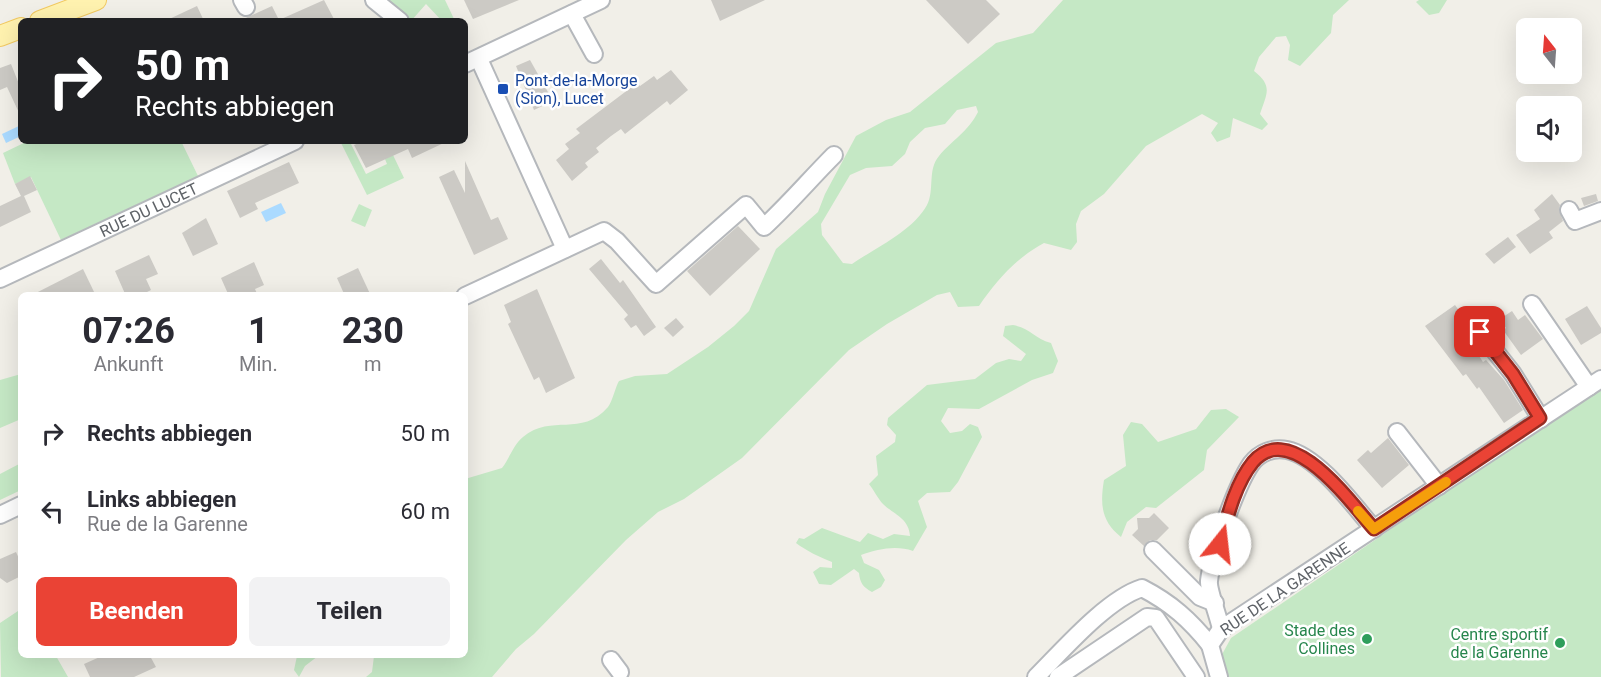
<!DOCTYPE html>
<html lang="de">
<style>
:root{--surface:#fff;--page:#f2f2f3;--text:#2b2b33;--muted:#7c7c81;--accent:#ea4335}
body{margin:0;font-family:Roboto,sans-serif;background:var(--page);color:var(--text);height:100vh;display:flex;flex-direction:column;font-size:22px;white-space:nowrap}
*{box-sizing:border-box;margin:0}
p{font-size:20px;color:var(--muted)}
.icon{flex:none;width:33px;height:33px;fill:none;stroke:currentColor;stroke-width:2;stroke-linecap:round;stroke-linejoin:round}
.map{position:relative;flex:1;overflow:hidden}
.side{position:absolute;left:18px;top:292px;width:450px;height:366px;display:flex;flex-direction:column;background:var(--surface);border-radius:9px;box-shadow:0 6px 24px #0002}
.side>*{flex:none}
.hud{position:absolute;left:18px;top:18px;width:450px;height:126px;border-radius:9px;box-shadow:0 6px 24px #0002;background:#202124;color:#fff;overflow:hidden}
.needle{width:39px;rotate:343deg}
.fabs{position:absolute;left:1516px;top:18px;display:grid;gap:12px}
.fabs a{display:grid;place-items:center;width:66px;height:66px;border-radius:9px;background:var(--surface);box-shadow:0 6px 24px #0002;font-size:30px}
.pin{position:absolute;display:grid;place-items:center;width:51px;height:51px;color:#fff;margin:-26px;border-radius:12px;box-shadow:0 3px 9px #0006}
.me{position:absolute;width:66px;margin:-33px;rotate:16deg;stroke-linejoin:round;filter:drop-shadow(0 0 4px #0008)}
.turn{display:flex;align-items:center;gap:21px;height:126px;padding:0 18px;font-size:27px}
.turn .icon{width:78px;height:78px;stroke-width:2.5}
.turn b{display:block;font-size:42px;line-height:51px}
.eta{display:flex;justify-content:space-evenly;align-items:center;height:102px;text-align:center}
.eta b{font-size:36px;font-weight:700;line-height:42px}
.action{display:flex;gap:12px;margin-top:auto;padding:12px 18px}
.action a{flex:1;height:69px;border-radius:9px;background:var(--accent);color:#fff;font-size:24px;font-weight:700;line-height:69px;text-align:center}
.action a+a{background:var(--page);color:var(--text)}
ul{padding:0;list-style:none}
li{display:flex;align-items:center;gap:18px;height:78px;padding:0 18px}
li div{flex:1}
li b{display:block;font-size:22px}
li em{font-style:normal}
.map>svg:first-child{display:block}
.green{fill:#c5e8c5;fill-rule:evenodd}
.water{fill:#aadaff}
.building{fill:#cccac5}
.lines{fill:none;stroke-linecap:round;stroke-linejoin:round}
.minor-casing{stroke:#b5b8bc;stroke-width:20}
.major-casing{stroke:#f2c960;stroke-width:22}
.minor{stroke:#fff;stroke-width:16}
.major{stroke:#fff2af;stroke-width:20}
.route-casing{stroke:#982c22;stroke-width:15}
.route{stroke:#ea4335;stroke-width:10}
.slow{stroke:#f59e0b;stroke-width:10}
.transit-dot{fill:#1a4fb4;stroke:#fff;stroke-width:2}
.leisure-dot{fill:#2e9e5b;stroke:#fff;stroke-width:2}
.labels{text-anchor:middle;dominant-baseline:central;stroke-width:5;stroke-linejoin:round;paint-order:stroke}
.transit-label{font-size:16px;fill:#164399;stroke:#fff;text-anchor:start}
.street-label{font-size:16px;fill:#5f6368;stroke:#fff}
.leisure-label{font-size:16px;fill:#27864d;stroke:#fff;text-anchor:end}
</style>
<div class="map">
<svg width="1601" height="677" viewBox="0 0 1601 677">
<rect width="100%" height="100%" fill="#f1efe8"/>
<g class="green">
<path d="M381,0H445L455,21H442L426,4L411,21H407Z"/>
<path d="M1063,0H1349L1333,15L1331,33L1300,66L1288,60L1290,45L1286,36L1276,37L1259,57L1254,71C1273,86 1267,93 1260,114L1268,124L1262,130L1233,118L1230,137L1217,142L1211,133L1218,123L1202,114L1146,146L1104,194L1081,211L1076,224L1077,242L1071,250L1044,243C1016,258 997,280 979,306L958,307L950,292L937,295L887,324L849,350L742,458L684,499L658,512L626,540L534,634L516,649L492,677H366L372,672L374,656H465V479L502,468C509,459 514,444 523,437C552,413 581,438 608,407C613,400 615,388 619,381L635,376L667,374L708,347L734,326L749,311L776,249L818,212L825,194L856,136L886,120L910,112L996,43L1033,33ZM976,106L978,112C968,132 952,140 939,156C927,170 935,190 927,205C913,231 875,248 852,264L843,263L822,235L821,224L850,175L866,168L892,166L905,154L910,142L925,128L945,124L957,110Z"/>
<path d="M1419,0H1447L1439,13L1429,15L1416,2Z"/>
<path d="M28,141H181L198,176L61,240L31,177L15,184L3,153Z"/>
<path d="M340,141H356L351,144L366,174L387,164L385,159L393,155L404,178L367,195Z"/>
<path d="M359,204L372,210L365,227L351,221Z"/>
<path d="M1013,325C1030,328 1034,338 1051,343L1058,361L1053,373L1032,380L979,409L948,408L941,421L950,433L962,431L970,424L978,427L982,437L958,482L950,492L927,493L918,501L927,527L913,551C896,545 878,549 861,555L864,563L879,570L885,580L881,587L872,592C863,587 860,583 859,573L854,569L831,585L819,584L813,572L820,567L832,568V562C821,558 805,550 796,543L799,538L804,539L822,528L860,542L868,533L883,539L894,534L910,536C909,518 893,514 883,504C878,499 874,490 869,484L878,475L876,456L895,442L896,435L887,425L888,418L927,385L975,379L996,363L1009,359L1021,361L1026,354L1003,336L1005,326Z"/>
<path d="M21,374V419L0,428V380Z"/>
<path d="M1601,386V677H1222L1219,660L1231,638Z"/>
<path d="M1226,409L1239,417L1207,450L1204,470L1156,508L1146,507L1127,522L1121,537C1101,521 1100,504 1104,480L1126,466L1123,435L1131,422L1142,424L1158,442L1196,429L1211,410Z"/>
<path d="M21,463V490L0,500V474Z"/>
<path d="M21,609V656H56L68,677H1L0,623Z"/>
<path d="M297,656H318L305,666L299,677L294,670Z"/>
</g>
<g class="water">
<path d="M21,125V136L6,143L2,134Z"/>
<path d="M281,203L286,213L266,222L261,212Z"/>
</g>
<g class="building">
<path d="M324,0L335,21H239L272,6L279,20Z"/>
<path d="M464,0H519L473,19Z"/>
<path d="M711,0H765L720,21Z"/>
<path d="M926,0H986L1000,14L968,44Z"/>
<path d="M197,6L204,21H165Z"/>
<path d="M530,60L553,101L534,110L516,66Z"/>
<path d="M11,64L21,89V117L7,87L0,90V68Z"/>
<path d="M671,70L688,90L670,105L667,101L625,134L621,129L611,136L596,148L599,152L585,163L588,167L572,181L556,160L569,149L565,144L580,133L576,129L637,83L640,86L654,76L657,80Z"/>
<path d="M363,141H448L412,158L408,149L366,168L354,145Z"/>
<path d="M465,161L491,220L498,217L508,239L474,255L439,177L454,170L465,193Z"/>
<path d="M289,162L299,183L255,203L258,209L240,218L227,191Z"/>
<path d="M30,176L37,190L24,196L31,212L0,227V206L21,196L15,184Z"/>
<path d="M1552,194L1560,205L1559,210L1563,221L1549,232L1553,238L1530,254L1516,235L1540,219L1534,210Z"/>
<path d="M1596,194L1598,201L1584,206L1581,198Z"/>
<path d="M206,218L218,244L193,256L182,233Z"/>
<path d="M738,226L760,249L710,296L687,271Z"/>
<path d="M1508,237L1516,247L1494,264L1485,254Z"/>
<path d="M149,255L158,274L146,279L151,290L139,296H126L115,271Z"/>
<path d="M601,259L620,283L623,280L656,327L644,336L636,325L631,328L624,319L628,315L589,269Z"/>
<path d="M254,262L264,285L255,289L258,296H229L221,278Z"/>
<path d="M358,268L371,296H345L337,278Z"/>
<path d="M83,269L96,296H30Z"/>
<path d="M537,289L575,378L546,393L539,377L534,380L508,324L511,322L504,305Z"/>
<path d="M1455,305L1471,327L1473,340L1470,342L1483,362L1486,360L1504,380L1523,410L1504,423L1479,387L1477,389L1466,374L1463,376L1425,326Z"/>
<path d="M1587,306L1601,328V333L1581,345L1565,319Z"/>
<path d="M1512,311L1518,320L1525,315L1543,339L1521,355L1503,330L1506,328L1500,319Z"/>
<path d="M676,318L684,327L673,337L664,328Z"/>
<path d="M1388,438L1409,465L1382,488L1357,460L1368,450L1371,453Z"/>
<path d="M1154,513L1169,528L1157,540H1150L1144,546L1132,535L1138,529L1137,518H1149Z"/>
<path d="M16,552L21,563V576L7,583L0,578V559Z"/>
<path d="M102,656H150L156,667L134,677H90L84,664Z"/>
</g>
<g class="lines">
<defs>
<g id="minor">
<path d="M242,0L246,7"/>
<path d="M374,0L400,21"/>
<path d="M572,14L594,54"/>
<path d="M479,59L565,249"/>
<path d="M465,64L601,0"/>
<path d="M1569,210L1575,221L1601,211"/>
<path id="s1" d="M0,279L295,141"/>
<path d="M465,296L604,231L617,241L656,284L746,205L764,227C789,204 810,179 834,155"/>
<path d="M1532,304L1589,387"/>
<path d="M1480,332L1513,374L1541,419"/>
<path d="M1397,432L1439,486"/>
<path d="M0,515L21,505"/>
<path d="M1153,550L1200,597L1215,603"/>
<path d="M1221,629C1219,618 1208,590 1209,581C1212,554 1236,486 1251,464C1259,453 1273,447 1287,450C1318,456 1354,506 1374,529"/>
<path d="M611,660L620,672"/>
<path d="M1036,677C1063,650 1107,599 1142,588C1171,603 1190,620 1210,645"/>
<path d="M1058,677L1147,617L1156,618L1196,677"/>
<path d="M1219,677L1210,645L1221,629L1601,379"/>
</g>
<g id="major">
<path d="M40,21L96,0"/>
<path d="M0,36L21,28"/>
</g>
</defs>
<use href="#minor" class="minor-casing"/>
<use href="#major" class="major-casing"/>
<use href="#minor" class="minor"/>
<use href="#major" class="major"/>
</g>
<g class="lines">
<defs>
<path id="route" d="M1220,544C1227,518 1235,484 1253,462C1291,418 1351,503 1374,529L1540,418L1513,374L1480,332"/>
</defs>
<use href="#route" class="route-casing"/>
<use href="#route" class="route"/>
<path class="slow" d="M1358,511L1374,529L1446,482"/>
</g>
<rect class="transit-dot" x="497" y="83" width="12" height="12" rx="3"/>
<g class="leisure-dot">
<circle cx="1367" cy="639" r="6"/>
<circle cx="1560" cy="643" r="6"/>
</g>
<g class="labels">
<g class="transit-label">
<text x="515" y="80">Pont-de-la-Morge<tspan x="515" dy="18">(Sion), Lucet</tspan></text>
</g>
<g class="street-label">
<text stroke="none"><textPath href="#s1" startOffset="164">RUE DU LUCET</textPath></text>
<text transform="translate(1285 589) rotate(-34)">RUE DE LA GARENNE</text>
</g>
<g class="leisure-label">
<text x="1355" y="630">Stade des<tspan x="1355" dy="18">Collines</tspan></text>
<text x="1548" y="634">Centre sportif<tspan x="1548" dy="18">de la Garenne</tspan></text>
</g>
</g>
</svg>
<div class="fabs">
<a><svg class="needle" viewBox="-14 -14 28 28"><path d="M0-13l5 13h-10z" fill="#e53935"/><path d="M0 13l5-13h-10z" fill="#7c7c81"/></svg></a>
<a><svg class="icon" aria-label="sound" viewBox="0 0 24 24"><path d="M4 9h4l5-4v14l-5-4H4zM17 9q2 3 0 6"/></svg></a>
</div>
<div class="pin" style="left:1480px;top:332px;background:#d93025"><svg class="icon" aria-label="arrive" viewBox="0 0 24 24"><path d="M6 21V4h12l-3 4 3 4H6"/></svg></div>
<svg class="me" style="left:1220px;top:544px" viewBox="-20 -20 40 40"><circle r="19" fill="#fff"/><path d="M0-13L10 11 0 6-10 11z" fill="#ea4335"/></svg>
<div class="hud">
<div class="turn"><svg class="icon" aria-label="right" viewBox="0 0 24 24"><path d="M7 20v-9h11M14 6l5 5-5 5"/></svg><div><b>50 m</b>Rechts abbiegen</div></div>
</div>
<section class="side">
<div class="eta">
<div><b>07:26</b><p>Ankunft</p></div>
<div><b>1</b><p>Min.</p></div>
<div><b>230</b><p>m</p></div>
</div>
<ul>
<li><svg class="icon" aria-label="right" viewBox="0 0 24 24"><path d="M7 20v-9h11M14 6l5 5-5 5"/></svg><div><b>Rechts abbiegen</b></div><em>50 m</em></li>
<li><svg class="icon" aria-label="left" viewBox="0 0 24 24"><path d="M17 20v-9H6M10 6l-5 5 5 5"/></svg><div><b>Links abbiegen</b><p>Rue de la Garenne</p></div><em>60 m</em></li>
</ul>
<div class="action"><a>Beenden</a><a>Teilen</a></div>
</section>
</div>
